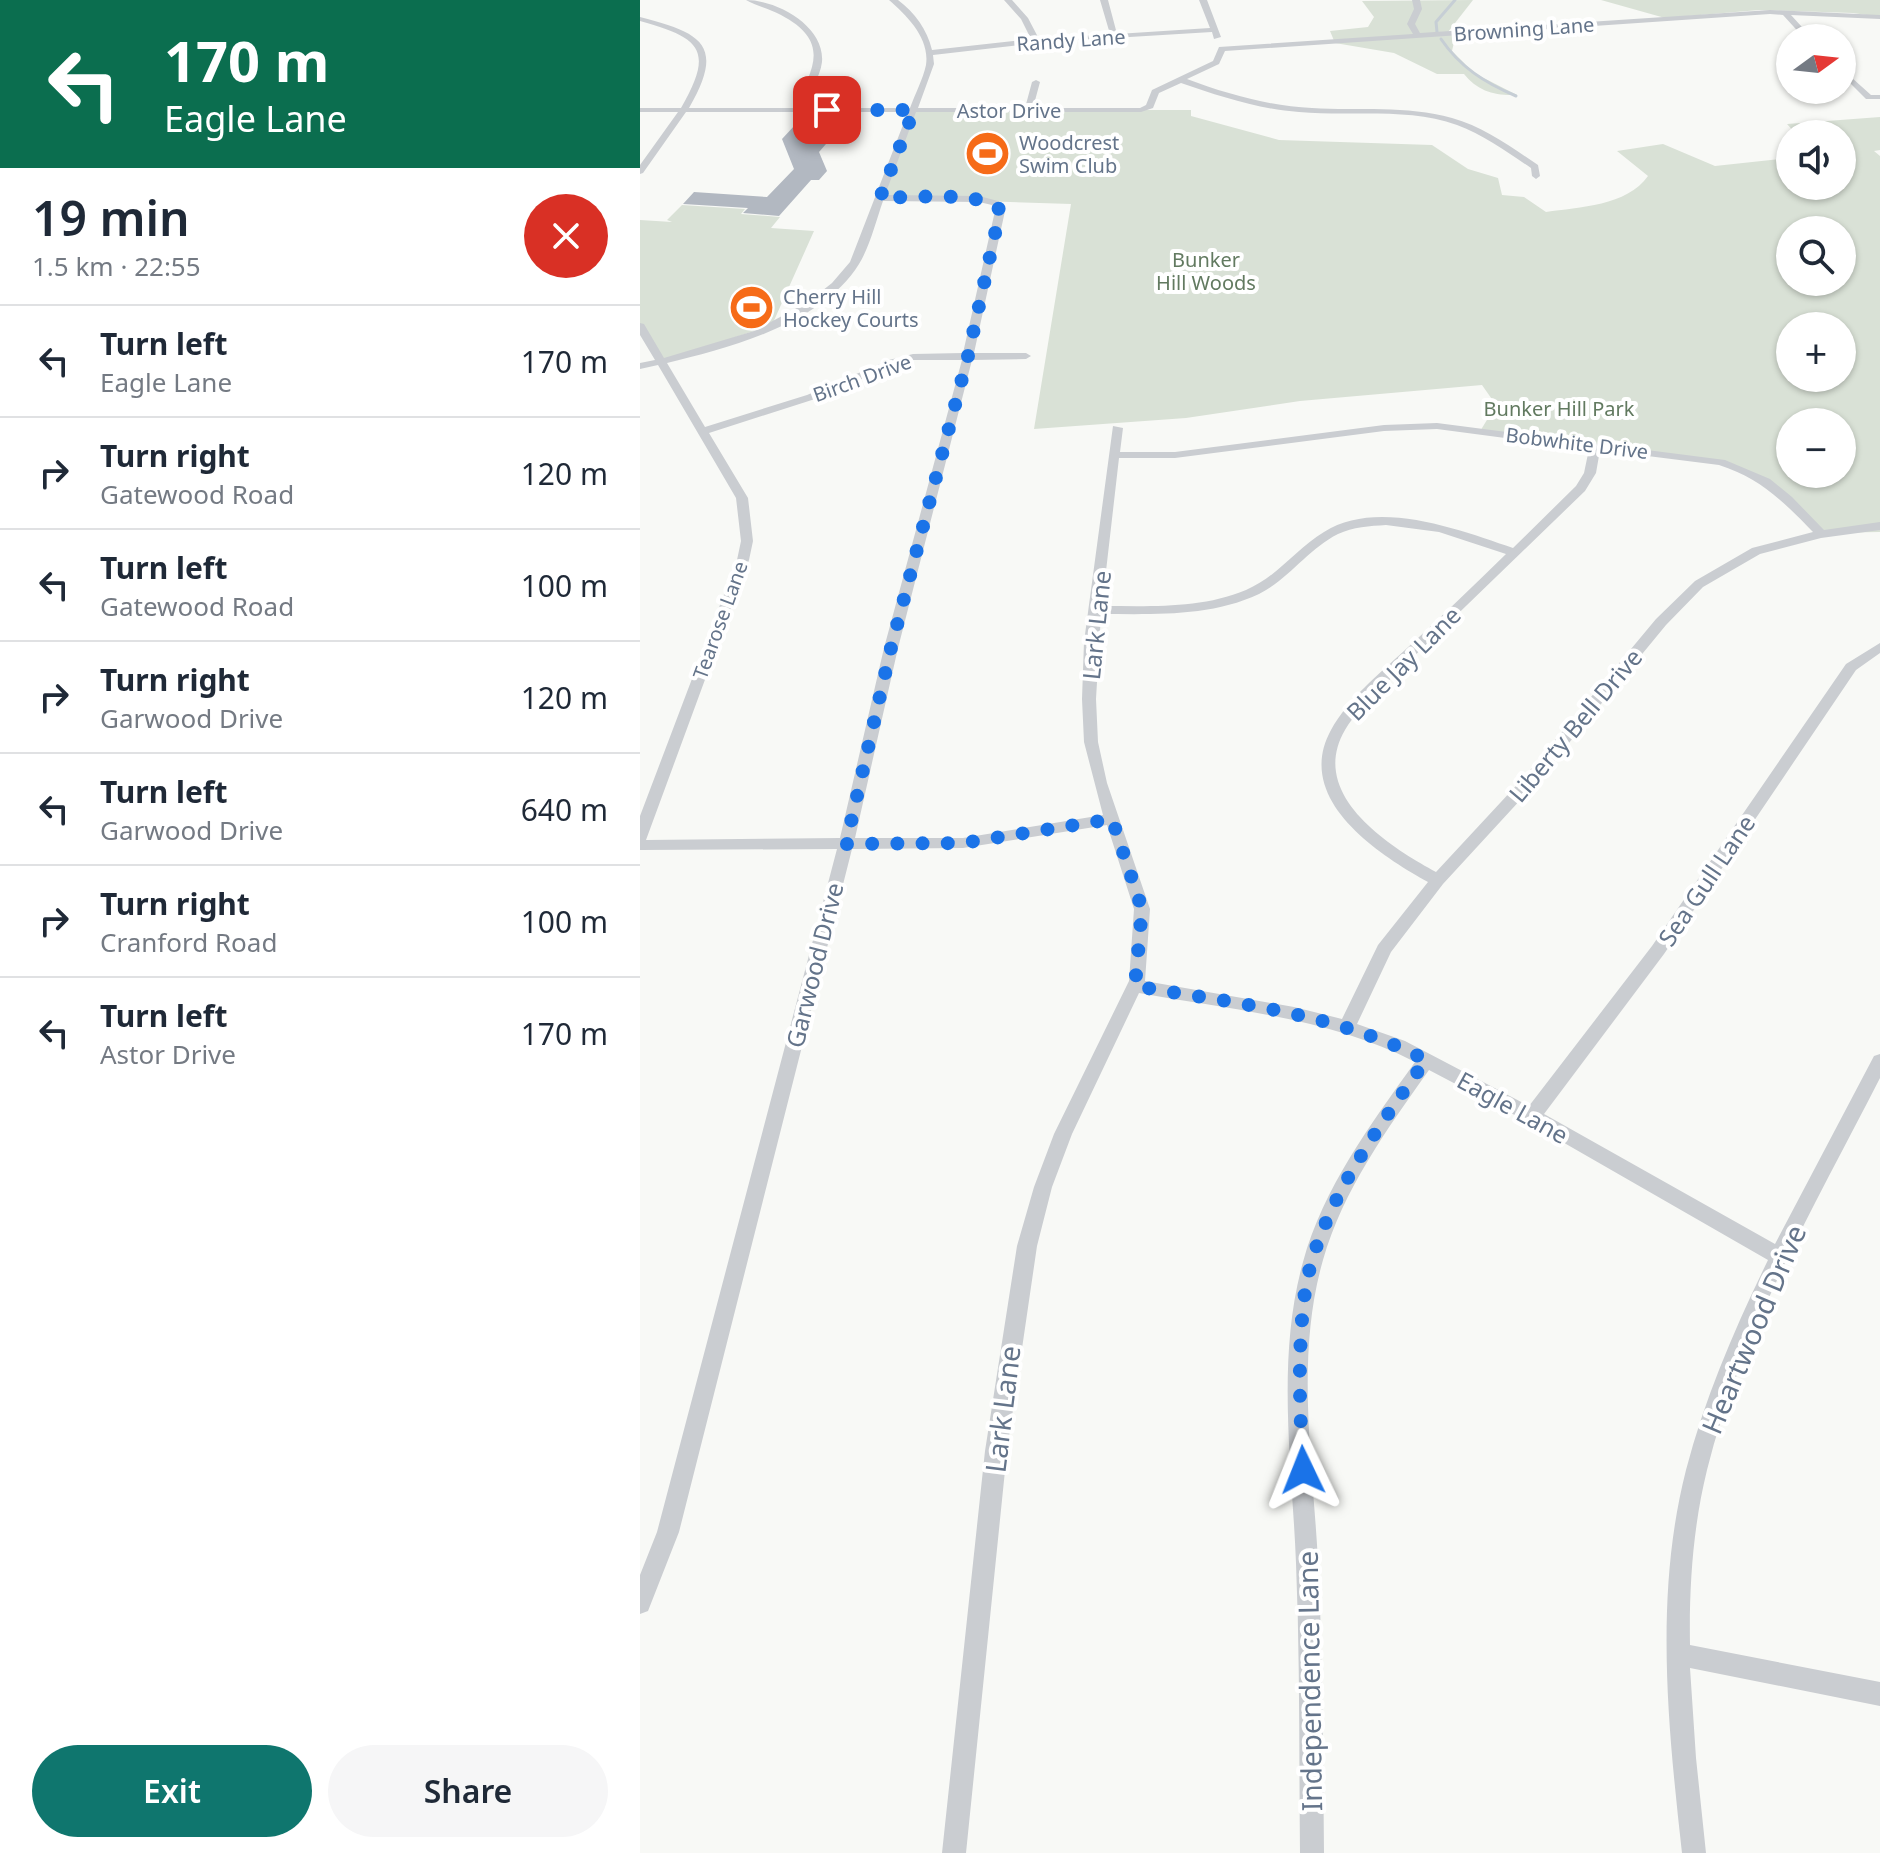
<!DOCTYPE html>
<meta charset="utf-8">
<style>
:root{--surface:#fff;--page:#f6f6f7;--text:#1f2937;--muted:#747a83;--line:#e0e1e3;--accent:#0f766e}
body{margin:0;font-family:"Noto Sans",sans-serif;background:var(--page);color:var(--text);height:100vh;display:flex;flex-direction:column;font-size:30px;white-space:nowrap}
*{box-sizing:border-box;margin:0}
p{font-size:26px;color:var(--muted)}
.icon{flex:none;width:44px;height:44px;fill:none;stroke:currentColor;stroke-width:2;stroke-linecap:round;stroke-linejoin:round}
.map{position:relative;flex:1;overflow:hidden}
.sheet{display:flex;flex-direction:column;background:var(--surface);width:640px}
.sheet>*{flex:none}
.guide{background:#0b6e4f;color:#fff;overflow:hidden}
.needle{width:52px;rotate:75deg}
.controls{position:absolute;left:1136px;top:24px;display:grid;gap:16px}
.controls a{display:grid;place-items:center;width:80px;height:80px;border-radius:50%;background:var(--surface);box-shadow:0 2px 6px #0004;font-size:40px}
.pin{position:absolute;display:grid;place-items:center;width:68px;height:68px;color:#fff;margin:-34px;border-radius:16px;box-shadow:0 4px 12px #0006}
.me{position:absolute;width:88px;margin:-44px;rotate:358deg;stroke-linejoin:round;filter:drop-shadow(0 0 6px #0008)}
.turn{display:flex;align-items:center;gap:28px;height:168px;padding:0 32px;font-size:36px}
.turn .icon{width:104px;height:104px;stroke-width:2.5}
.turn b{display:block;font-size:56px;line-height:68px}
.round{display:grid;place-items:center;flex:none;width:84px;height:84px;border-radius:42px;background:var(--page)}
.summary{display:flex;align-items:center;justify-content:space-between;height:136px;padding:0 32px}
h1{font-size:48px;font-weight:600;line-height:60px}
.primary-button{display:flex;gap:16px;margin-top:auto;padding:16px 32px}
.primary-button a{flex:1;height:92px;border-radius:48px;background:var(--accent);color:#fff;font-size:32px;font-weight:600;line-height:92px;text-align:center}
.primary-button a+a{background:var(--page);color:var(--text)}
ul{padding:0;list-style:none}
li{display:flex;align-items:center;gap:24px;height:112px;padding:0 32px;border-top:2px solid var(--line)}
li div{flex:1}
li b{display:block;font-size:30px}
li em{font-style:normal}
main{display:flex;flex:1;min-height:0}
.map>svg:first-child{display:block}
.green{fill:#d9e1d6;fill-rule:evenodd}
.lines{fill:none;stroke-linecap:round;stroke-linejoin:round}
.stream{stroke:#c6ced5;stroke-width:3}
.building{fill:#b2b8c1}
.street{fill:#cacdd1;fill-rule:evenodd}
.route{stroke:#1a73e8;stroke-width:14;stroke-dasharray:0 25.2}
.labels{text-anchor:middle;dominant-baseline:central;stroke-width:8;stroke-linejoin:round;paint-order:stroke}
.far-street-label{font-size:20px;fill:#64748a;stroke:#fff}
.far-poi-label{font-size:20px;fill:#64748a;stroke:#fff;text-anchor:start}
.far-park-label{font-size:20px;fill:#627a60;stroke:#fff}
.street-label{font-size:24px;fill:#64748a;stroke:#fff}
.near-street-label{font-size:28px;fill:#64748a;stroke:#fff}
</style>
<main>
<section class="sheet">
<div class="guide">
<div class="turn"><svg class="icon" aria-label="left" viewBox="0 0 24 24"><path d="M17 20v-9H6M10 6l-5 5 5 5"/></svg><div><b>170 m</b>Eagle Lane</div></div>
</div>
<div class="summary"><div><h1>19 min</h1><p>1.5 km · 22:55</p></div><a class="round" style="background:#d93025;color:#fff"><svg class="icon" aria-label="close" viewBox="0 0 24 24"><path d="M6 6l12 12M18 6L6 18"/></svg></a></div>
<ul>
<li><svg class="icon" aria-label="left" viewBox="0 0 24 24"><path d="M17 20v-9H6M10 6l-5 5 5 5"/></svg><div><b>Turn left</b><p>Eagle Lane</p></div><em>170 m</em></li>
<li><svg class="icon" aria-label="right" viewBox="0 0 24 24"><path d="M7 20v-9h11M14 6l5 5-5 5"/></svg><div><b>Turn right</b><p>Gatewood Road</p></div><em>120 m</em></li>
<li><svg class="icon" aria-label="left" viewBox="0 0 24 24"><path d="M17 20v-9H6M10 6l-5 5 5 5"/></svg><div><b>Turn left</b><p>Gatewood Road</p></div><em>100 m</em></li>
<li><svg class="icon" aria-label="right" viewBox="0 0 24 24"><path d="M7 20v-9h11M14 6l5 5-5 5"/></svg><div><b>Turn right</b><p>Garwood Drive</p></div><em>120 m</em></li>
<li><svg class="icon" aria-label="left" viewBox="0 0 24 24"><path d="M17 20v-9H6M10 6l-5 5 5 5"/></svg><div><b>Turn left</b><p>Garwood Drive</p></div><em>640 m</em></li>
<li><svg class="icon" aria-label="right" viewBox="0 0 24 24"><path d="M7 20v-9h11M14 6l5 5-5 5"/></svg><div><b>Turn right</b><p>Cranford Road</p></div><em>100 m</em></li>
<li><svg class="icon" aria-label="left" viewBox="0 0 24 24"><path d="M17 20v-9H6M10 6l-5 5 5 5"/></svg><div><b>Turn left</b><p>Astor Drive</p></div><em>170 m</em></li>
</ul>
<div class="primary-button"><a>Exit</a><a>Share</a></div>
</section>
<div class="map">
<svg width="1240" height="1853" viewBox="0 0 1240 1853">
<rect width="100%" height="100%" fill="#f8f9f6"/>
<g class="green">
<path d="M833,0L808,32L815,38L812,51L834,73L877,95C854,96 838,91 824,74H797L754,53L695,43L690,31L728,27L734,17L722,1Z"/>
<path d="M961,0H1240V17L1213,13L1119,10L1025,18Z"/>
<path d="M274,110H551V116L639,140L792,145L828,169L858,178L862,195L884,197L906,212C939,207 987,206 1008,176L977,151L1023,144L1075,166L1150,158V186H1202V134H1156L1147,124L1240,117V150L1234,151L1240,156V532L1178,533L1126,482L1081,462L839,433L856,405L842,385L660,401L546,418L394,429L431,204L240,198ZM1150,230H1202V282H1150ZM1150,326H1202V378H1150ZM1150,422H1202V474H1150Z"/>
<path d="M42,205L105,209L101,214L140,217L131,228L174,231L132,325L20,362L0,326V220L32,222L27,220Z"/>
</g>
<g class="lines">
<g class="stream">
<path d="M797,32L796,22L815,0"/>
<path d="M801,39C820,67 845,83 876,96"/>
</g>
</g>
<path class="building" d="M155,125L200,128L179,152L187,171L179,180H171L139,216L103,213L108,208L43,204L54,192L127,197L154,169L142,139Z"/>
<g class="lines">
<g class="street">
<path d="M106,0C137,0 185,26 182,62C180,78 169,93 161,108H270C275,94 283,79 286,65C290,38 267,16 249,0H258C275,13 287,29 292,50L391,39L381,19L364,0H372L388,18L399,39L470,34L460,0H468L477,34L570,28L559,0H567L581,37L574,39L572,32L407,42L293,55L294,64L278,108H385L392,82L396,80L400,82L393,108H500L506,105L512,90L573,61L579,47L773,34L767,24L774,9L772,0H780L782,9L775,24L780,33L1130,10L1240,15V19L1151,15L1172,38H1164L1143,15L1130,14L585,51L579,64L547,79C587,94 629,106 672,108C719,111 766,105 812,118C844,127 871,147 898,165L900,176L896,179L892,176L891,168C867,152 844,135 817,125C767,107 711,117 659,112C618,109 579,96 541,83L519,93L513,108L501,112H276L245,195L339,196L358,201L365,211L334,353H386L391,356L386,359L332,360L258,648L215,838H323L463,815L444,742L442,699L444,642L473,426L483,428L480,452H535L744,425L797,423L1085,460L1130,479L1152,497L1184,530L1240,522V530L1181,538L1120,554L1063,587L1026,625L896,783L803,884L751,952L717,1024L765,1041L889,1106L1012,946L1206,664L1240,643V653L1216,670L1024,954L904,1114L1135,1244L1234,1056L1240,1054V1078C1175,1205 1102,1330 1067,1470C1053,1527 1049,1586 1050,1645L1240,1682V1706L1050,1668L1056,1758L1066,1853H1042C1028,1727 1014,1595 1046,1470C1065,1397 1095,1328 1128,1260L886,1121L789,1070C747,1129 703,1190 683,1260C655,1357 673,1463 678,1562C683,1659 683,1756 684,1853H660C659,1756 660,1659 656,1563C652,1463 636,1359 663,1262C683,1188 731,1124 775,1062C691,1018 592,1010 499,993L432,1134L412,1187L397,1246L367,1451L326,1853H302L345,1451L377,1246L394,1187L414,1134L489,981L494,909L467,825L323,848L212,849L39,1532L8,1611L0,1614V1575L17,1532L197,849L0,850V816L97,560L101,541L96,498L18,365L0,369V363L15,360L0,335V323L4,324L24,358L114,331L168,302L192,283L210,262L268,112H46L3,173L0,174V165L38,112H0V108H41C75,49 60,38 0,21V17C61,33 86,44 49,108H153C175,68 190,41 141,15C130,9 117,6 106,0ZM243,201L339,202L352,205L355,211L323,353L273,354L249,360L167,395L65,427L27,363C90,348 183,323 219,264C230,246 236,221 243,201ZM273,360H322L244,648L200,838L6,840L109,560L113,541L108,498L69,433L175,399L257,364ZM797,429L949,449L944,473L936,486L873,548C820,530 737,498 684,532C656,549 637,577 606,590C561,609 510,606 462,606L479,458H535L744,431ZM960,450L1079,465C1120,478 1144,502 1173,532L1112,548L1055,581L1016,619L886,775L796,872C750,847 667,795 705,730C713,716 726,704 737,692L945,491L956,473ZM746,525L799,532L866,554C833,586 799,619 765,650C739,674 708,699 691,730C653,799 738,854 788,882L738,945L702,1019L654,1007L505,981L510,909L467,783L458,742L456,699L461,614C514,614 570,617 619,594C649,579 668,549 698,534C713,527 730,526 746,525Z"/>
<path d="M1202,69L1231,95H1240V99H1226L1202,75Z"/>
</g>
</g>
<g class="lines">
<path class="route" d="M187,110H274L240,198C264,198 350,190 360,211L328,356L251,648L206,844L323,843L472,819L502,909L495,986C593,1003 696,1013 786,1060C739,1126 677,1211 665,1292C657,1351 660,1411 663,1470"/>
</g>
<defs>
<symbol id="stadium-disc" viewBox="-11 -11 22 22"><circle r="9.5" fill="#f66b18" stroke="#fff"/><path d="M0-5a6.5 5 0 1 0 0 10a6.5 5 0 1 0 0-10ZM-3.5-1.8h7v3.6h-7Z" fill="#fff"/></symbol>
</defs>
<g fill-rule="evenodd">
<use href="#stadium-disc" x="322" y="128" width="51" height="51"/>
<use href="#stadium-disc" x="86" y="282" width="51" height="51"/>
</g>
<g class="labels">
<g class="far-street-label">
<text transform="translate(884 29) rotate(-4)">Browning Lane</text>
<text transform="translate(431 40) rotate(-4)">Randy Lane</text>
<text x="369" y="110">Astor Drive</text>
<text transform="translate(222 378) rotate(-20)">Birch Drive</text>
<text transform="translate(937 443) rotate(7)">Bobwhite Drive</text>
<text transform="translate(80 620) rotate(-70)">Tearose Lane</text>
</g>
<g class="far-poi-label">
<text x="379" y="142">Woodcrest<tspan x="379" dy="23">Swim Club</tspan></text>
<text x="143" y="296">Cherry Hill<tspan x="143" dy="23">Hockey Courts</tspan></text>
</g>
<g class="far-park-label">
<text x="566" y="259">Bunker<tspan x="566" dy="23">Hill Woods</tspan></text>
<text x="919" y="408">Bunker Hill Park</text>
</g>
<g class="street-label">
<text transform="translate(456 625) rotate(-84)">Lark Lane</text>
<text transform="translate(763 663) rotate(-45)">Blue Jay Lane</text>
<text transform="translate(935 725) rotate(-50)">Liberty Bell Drive</text>
<text transform="translate(1066 880) rotate(-56)">Sea Gull Lane</text>
<text transform="translate(174 965) rotate(-76)">Garwood Drive</text>
<text transform="translate(873 1107) rotate(29)">Eagle Lane</text>
</g>
<g class="near-street-label">
<text transform="translate(1113 1329) rotate(-67)">Heartwood Drive</text>
<text transform="translate(362 1409) rotate(-83)">Lark Lane</text>
<text transform="translate(669 1681) rotate(-91)">Independence Lane</text>
</g>
</g>
</svg>
<div class="controls">
<a><svg class="needle" viewBox="-14 -14 28 28"><path d="M0-13l5 13h-10z" fill="#e53935"/><path d="M0 13l5-13h-10z" fill="#747a83"/></svg></a>
<a><svg class="icon" aria-label="sound" viewBox="0 0 24 24"><path d="M4 9h4l5-4v14l-5-4H4zM17 9q2 3 0 6"/></svg></a>
<a><svg class="icon" aria-label="search" viewBox="0 0 24 24"><circle cx="10" cy="10" r="6"/><path d="M15 15l6 6"/></svg></a>
<a>+</a>
<a>−</a>
</div>
<div class="pin" style="left:187px;top:110px;background:#d93025"><svg class="icon" aria-label="arrive" viewBox="0 0 24 24"><path d="M6 21V4h12l-3 4 3 4H6"/></svg></div>
<svg class="me" style="left:663px;top:1470px" viewBox="-20 -20 40 40"><path d="M0-17L14 15 0 8-14 15z" fill="#1a73e8" stroke="#fff" stroke-width="4"/></svg>
</div>
</main>
